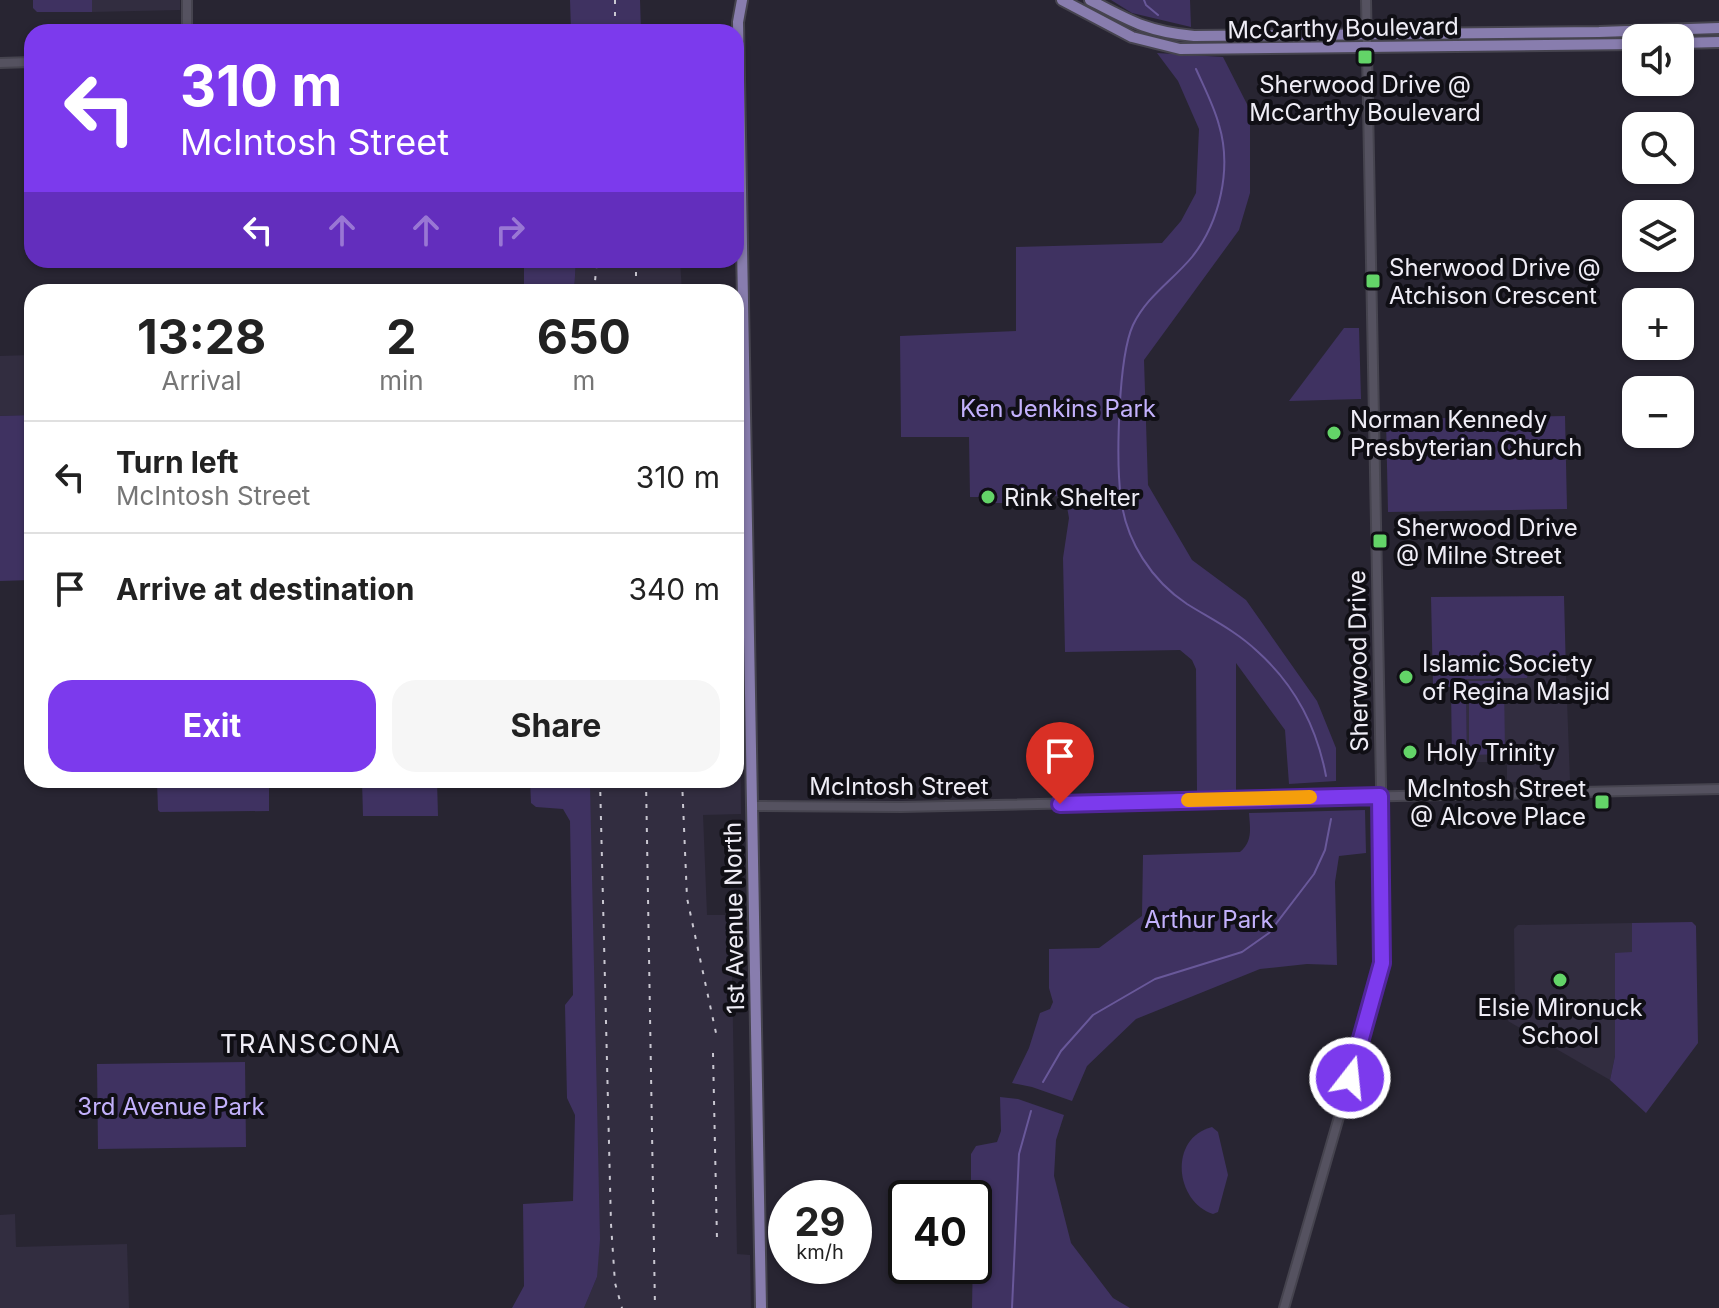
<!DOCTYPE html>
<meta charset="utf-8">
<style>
:root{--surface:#fff;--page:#f6f6f6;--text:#222;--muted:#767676;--line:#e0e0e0;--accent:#7c3aed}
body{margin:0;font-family:Inter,sans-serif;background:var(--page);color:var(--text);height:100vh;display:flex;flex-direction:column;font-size:30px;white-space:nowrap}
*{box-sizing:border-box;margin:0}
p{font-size:26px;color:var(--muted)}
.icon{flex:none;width:44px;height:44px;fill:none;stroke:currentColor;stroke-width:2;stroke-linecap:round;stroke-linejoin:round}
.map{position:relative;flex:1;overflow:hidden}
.sheet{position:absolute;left:24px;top:284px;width:720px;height:504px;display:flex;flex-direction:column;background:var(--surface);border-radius:24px;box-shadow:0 2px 6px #0004}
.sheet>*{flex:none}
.banner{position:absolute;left:24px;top:24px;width:720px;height:244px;border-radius:24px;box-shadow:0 2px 6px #0004;background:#7c3aed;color:#fff;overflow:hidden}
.controls{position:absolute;left:1622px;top:24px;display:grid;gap:16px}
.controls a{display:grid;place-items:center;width:72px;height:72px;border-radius:16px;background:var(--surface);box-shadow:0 2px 6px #0004;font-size:40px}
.speed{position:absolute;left:768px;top:1180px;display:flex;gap:16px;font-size:40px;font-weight:700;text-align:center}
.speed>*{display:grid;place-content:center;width:104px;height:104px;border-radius:50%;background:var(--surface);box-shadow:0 2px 6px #0004;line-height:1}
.speed small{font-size:20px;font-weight:400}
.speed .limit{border:4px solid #111;border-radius:12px;background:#fff;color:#111}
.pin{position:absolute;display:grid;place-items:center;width:68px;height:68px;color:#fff;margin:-82px -34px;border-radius:50% 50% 50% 0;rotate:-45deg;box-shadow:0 0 8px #0007}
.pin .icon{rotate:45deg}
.me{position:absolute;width:88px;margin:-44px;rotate:16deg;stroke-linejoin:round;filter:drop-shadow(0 0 6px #0008)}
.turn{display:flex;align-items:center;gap:28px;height:168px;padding:0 24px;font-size:36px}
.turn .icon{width:104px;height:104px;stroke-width:2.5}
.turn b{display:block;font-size:56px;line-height:68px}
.lanes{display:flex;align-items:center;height:76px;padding:0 24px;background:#0003;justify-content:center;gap:40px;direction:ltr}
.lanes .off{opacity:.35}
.eta{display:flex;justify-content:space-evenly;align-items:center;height:136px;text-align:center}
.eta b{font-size:48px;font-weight:700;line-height:56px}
.button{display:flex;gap:16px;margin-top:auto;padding:16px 24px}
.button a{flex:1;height:92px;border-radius:24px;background:var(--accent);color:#fff;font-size:32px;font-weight:700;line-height:92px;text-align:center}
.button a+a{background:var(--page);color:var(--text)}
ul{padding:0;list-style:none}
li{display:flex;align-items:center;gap:24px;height:112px;padding:0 24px;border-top:2px solid var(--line)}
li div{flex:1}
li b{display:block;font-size:30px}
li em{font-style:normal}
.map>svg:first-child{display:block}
.built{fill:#322d40}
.green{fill:#3f3261}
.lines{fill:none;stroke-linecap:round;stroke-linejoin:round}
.stream{stroke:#69589a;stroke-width:2}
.minor-casing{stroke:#46444f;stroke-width:12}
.major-casing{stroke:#46444f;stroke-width:14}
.minor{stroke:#555260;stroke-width:8}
.major{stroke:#887dae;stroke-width:10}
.rail{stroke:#c9c7d1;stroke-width:2;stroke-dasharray:4 8;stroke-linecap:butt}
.route-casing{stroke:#51269a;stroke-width:20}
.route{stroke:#7c3aed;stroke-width:14}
.slow{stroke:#f59e0b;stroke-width:14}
.poi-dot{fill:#63d468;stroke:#100f15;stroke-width:3}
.labels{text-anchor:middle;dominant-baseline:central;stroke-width:8;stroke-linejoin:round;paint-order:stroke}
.street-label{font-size:24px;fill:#efedf6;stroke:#100f15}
.poi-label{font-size:24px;fill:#efedf6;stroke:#100f15;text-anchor:start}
.park-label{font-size:24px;fill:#c3b1fc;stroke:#100f15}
.neighbourhood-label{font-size:26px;letter-spacing:2px;fill:#efedf6;stroke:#100f15}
</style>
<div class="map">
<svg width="1719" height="1308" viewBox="0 0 1719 1308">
<rect width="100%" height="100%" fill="#282532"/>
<g class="built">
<path d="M92,0H180V10L92,12Z"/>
<path d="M576,260H680L682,292H574Z"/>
<path d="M32,355V415L0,416V356Z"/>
<path d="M1566,673L1570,781L1507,782V762H1467L1466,676Z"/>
<path d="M736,724H740L741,814L703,815L707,915H731L737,1254L750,1255L751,1308H584L597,1277L588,780H736Z"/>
<path d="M1632,923V953H1615V1056L1610,1080L1508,1021L1515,1004L1514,929L1518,925Z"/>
<path d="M15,1214L16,1247L127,1244L129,1308H0V1215Z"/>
</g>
<g class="green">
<path d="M33,0H92V12H37L33,8Z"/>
<path d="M570,0H640L641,32H571Z"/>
<path d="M1111,0H1190L1191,27L1132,13Z"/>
<path d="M1157,53L1223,57L1250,110V193L1239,230L1144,360L1148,485L1192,560L1246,600L1317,701L1336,748V781L1289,784L1285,730L1236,663V790L1197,791L1196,669L1192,660L1180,650L1065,652L1063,558L1069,518L1065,496L1013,497V503H986L985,497H970L969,437H901L900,336L1016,331V247L1162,243L1181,221L1196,193L1199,129L1178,81Z"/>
<path d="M524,260H576L574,292H524Z"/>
<path d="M1344,328H1359L1361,399L1289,401Z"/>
<path d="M32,415V580L0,581V416Z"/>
<path d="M1565,416L1567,509L1388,512L1386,419Z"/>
<path d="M1564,596L1566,673L1528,674L1527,678L1466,679L1467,762H1452L1451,687L1433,686L1431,597Z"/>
<path d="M1469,681H1504L1505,754L1469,755Z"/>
<path d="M157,780H269V811L160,812L158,810Z"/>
<path d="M362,780H437L438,816H363Z"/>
<path d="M530,780H588L590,785L600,1239L597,1277L584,1308H512L524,1286L523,1204L573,1201L575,1115L567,1098L565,1005L573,995L570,821L563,809L536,807L531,803Z"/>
<path d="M1365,810L1366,853L1339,856L1335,882L1337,965L1307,964L1260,969L1136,1019L1087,1066L1072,1101L1032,1087L1012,1083L1029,1048L1040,1013L1050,1009L1053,1002L1049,988V949L1099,948L1142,916L1143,855L1240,852C1253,841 1250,828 1249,813Z"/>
<path d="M1692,922L1696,926L1698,1043L1646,1113L1610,1080L1615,1056V953L1632,952V923Z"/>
<path d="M245,1062L246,1147L98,1149L97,1064Z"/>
<path d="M1000,1097L1018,1099L1064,1115L1056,1140L1054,1176L1071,1243L1113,1298L1130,1308H972L974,1198H971V1154L976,1146L997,1142L1001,1131Z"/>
<path d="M1212,1127L1218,1132L1228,1175L1218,1212L1213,1214C1175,1202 1168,1138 1212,1127Z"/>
</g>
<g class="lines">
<g class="stream">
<path d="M1144,0L1146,5L1158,15"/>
<path d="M1196,69C1204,87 1214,106 1219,125C1232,168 1220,222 1192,257C1172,281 1147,296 1133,325C1118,358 1116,462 1121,499C1126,541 1152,581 1187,604C1211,619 1236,631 1257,651C1294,684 1317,728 1326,776"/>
<path d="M1043,1082L1061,1051L1093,1015L1155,979L1242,952L1269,933L1314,874L1325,850L1331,819"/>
<path d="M1012,1308L1019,1154L1031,1111"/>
</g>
<defs>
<g id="minor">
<path d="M187,0V32"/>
<path d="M0,63L32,62"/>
<path d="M752,806L900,807L1719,789"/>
<path d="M1284,1308L1375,992L1382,963L1384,943L1366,0"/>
</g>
<g id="major">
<path d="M742,0L738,22L761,1308"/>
<path d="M1062,0L1132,37L1180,49L1636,44"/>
<path d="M1090,0C1130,21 1148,32 1194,36L1599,32L1719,28"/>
<path d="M1680,43L1719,42"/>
</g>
</defs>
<use href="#minor" class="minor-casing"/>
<use href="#major" class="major-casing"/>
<use href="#minor" class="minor"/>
<use href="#major" class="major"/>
<g class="rail">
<path d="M615,0V32"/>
<path d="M636,260V292"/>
<path d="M594,292L597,260"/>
<path d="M600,780L611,1224L615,1283L622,1308"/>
<path d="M646,780L655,1308"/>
<path d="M682,780L687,898L716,1033"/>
<path d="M713,1053L717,1240"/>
</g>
</g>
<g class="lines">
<defs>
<path id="route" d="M1060,804L1380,796L1382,963L1350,1078"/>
</defs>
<use href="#route" class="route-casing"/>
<use href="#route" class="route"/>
<path class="slow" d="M1188,800L1310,797"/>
</g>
<g class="poi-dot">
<rect x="1357" y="49" width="16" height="16" rx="4"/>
<rect x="1365" y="273" width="16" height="16" rx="4"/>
<circle cx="1334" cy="433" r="8"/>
<circle cx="988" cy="497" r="8"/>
<rect x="1372" y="533" width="16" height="16" rx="4"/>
<circle cx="1406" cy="677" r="8"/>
<circle cx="1410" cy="752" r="8"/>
<rect x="1594" y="794" width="16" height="16" rx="4"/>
<circle cx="1560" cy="980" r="8"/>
</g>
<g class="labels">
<g class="street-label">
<text transform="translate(1343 28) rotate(-1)">McCarthy Boulevard</text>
<text transform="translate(1358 661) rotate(-91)">Sherwood Drive</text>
<text x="899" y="786">McIntosh Street</text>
<text transform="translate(734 918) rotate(-91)">1st Avenue North</text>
</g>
<g class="poi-label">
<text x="1365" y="84" text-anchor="middle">Sherwood Drive @<tspan x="1365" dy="28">McCarthy Boulevard</tspan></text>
<text x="1389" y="267">Sherwood Drive @<tspan x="1389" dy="28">Atchison Crescent</tspan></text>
<text x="1350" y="419">Norman Kennedy<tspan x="1350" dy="28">Presbyterian Church</tspan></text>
<text x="1004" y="497">Rink Shelter</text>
<text x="1396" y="527">Sherwood Drive<tspan x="1396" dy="28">@ Milne Street</tspan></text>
<text x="1422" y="663">Islamic Society<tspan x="1422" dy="28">of Regina Masjid</tspan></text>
<text x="1426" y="752">Holy Trinity</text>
<text x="1586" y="788" text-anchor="end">McIntosh Street<tspan x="1586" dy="28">@ Alcove Place</tspan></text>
<text x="1560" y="1007" text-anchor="middle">Elsie Mironuck<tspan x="1560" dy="28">School</tspan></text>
</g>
<g class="park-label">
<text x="1058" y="408">Ken Jenkins Park</text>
<text x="1209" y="919">Arthur Park</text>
<text x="171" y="1106">3rd Avenue Park</text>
</g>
<g class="neighbourhood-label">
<text x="311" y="1043">TRANSCONA</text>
</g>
</g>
</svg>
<div class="controls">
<a><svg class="icon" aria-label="sound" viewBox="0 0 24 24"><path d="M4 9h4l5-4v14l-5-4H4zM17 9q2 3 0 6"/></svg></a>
<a><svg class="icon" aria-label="search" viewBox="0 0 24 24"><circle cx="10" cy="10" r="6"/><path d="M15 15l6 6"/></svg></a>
<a><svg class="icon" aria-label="layers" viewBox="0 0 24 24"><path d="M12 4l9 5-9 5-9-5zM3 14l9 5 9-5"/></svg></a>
<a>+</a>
<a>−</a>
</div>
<div class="speed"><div>29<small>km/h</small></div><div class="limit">40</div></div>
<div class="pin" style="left:1060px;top:804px;background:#d93025"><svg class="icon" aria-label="arrive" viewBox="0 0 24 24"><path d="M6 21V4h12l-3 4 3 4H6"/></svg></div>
<svg class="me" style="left:1350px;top:1078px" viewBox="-20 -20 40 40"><circle r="17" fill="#7c3aed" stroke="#fff" stroke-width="3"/><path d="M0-11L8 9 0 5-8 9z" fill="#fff"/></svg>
<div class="banner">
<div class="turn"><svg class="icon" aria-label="left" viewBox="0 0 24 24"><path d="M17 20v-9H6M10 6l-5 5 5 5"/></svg><div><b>310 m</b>McIntosh Street</div></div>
<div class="lanes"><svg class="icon" aria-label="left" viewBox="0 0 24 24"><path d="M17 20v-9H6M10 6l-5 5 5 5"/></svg><svg class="icon off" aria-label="ahead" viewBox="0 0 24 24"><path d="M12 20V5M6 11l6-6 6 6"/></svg><svg class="icon off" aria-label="ahead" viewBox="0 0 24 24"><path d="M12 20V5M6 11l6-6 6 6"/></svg><svg class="icon off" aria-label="right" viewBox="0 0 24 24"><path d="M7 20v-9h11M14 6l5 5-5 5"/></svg></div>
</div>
<section class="sheet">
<div class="eta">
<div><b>13:28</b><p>Arrival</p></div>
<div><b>2</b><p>min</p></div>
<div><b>650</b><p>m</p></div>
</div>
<ul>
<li><svg class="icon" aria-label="left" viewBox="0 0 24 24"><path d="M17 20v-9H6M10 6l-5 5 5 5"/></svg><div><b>Turn left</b><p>McIntosh Street</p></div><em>310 m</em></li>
<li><svg class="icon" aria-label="arrive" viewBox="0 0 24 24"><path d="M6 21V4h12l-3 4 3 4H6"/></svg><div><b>Arrive at destination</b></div><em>340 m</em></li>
</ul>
<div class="button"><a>Exit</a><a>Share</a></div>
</section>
</div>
